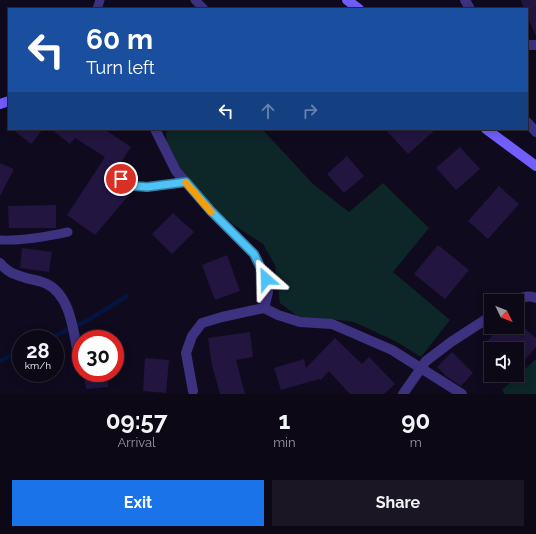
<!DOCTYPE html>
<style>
:root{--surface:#0c0816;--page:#1a1623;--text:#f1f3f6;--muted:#9a9aa1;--line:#2c2935;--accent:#1a73e8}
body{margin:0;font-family:Raleway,sans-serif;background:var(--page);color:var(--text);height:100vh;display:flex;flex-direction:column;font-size:15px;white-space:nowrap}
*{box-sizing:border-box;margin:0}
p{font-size:13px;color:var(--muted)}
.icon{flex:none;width:22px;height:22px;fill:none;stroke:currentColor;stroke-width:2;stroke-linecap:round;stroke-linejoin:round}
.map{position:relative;height:394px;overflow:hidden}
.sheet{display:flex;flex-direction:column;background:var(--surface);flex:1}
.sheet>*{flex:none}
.top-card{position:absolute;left:8px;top:8px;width:520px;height:122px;border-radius:0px;box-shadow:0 2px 10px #0003,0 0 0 1px var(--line);background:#1a4fa0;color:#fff;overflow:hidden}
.needle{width:26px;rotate:133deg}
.tools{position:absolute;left:484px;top:294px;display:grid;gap:8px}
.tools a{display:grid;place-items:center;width:40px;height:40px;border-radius:0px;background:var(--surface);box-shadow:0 2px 10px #0003,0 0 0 1px var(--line);font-size:20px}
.speed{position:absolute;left:12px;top:330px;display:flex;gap:8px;font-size:20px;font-weight:700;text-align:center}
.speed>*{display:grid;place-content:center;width:52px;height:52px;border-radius:50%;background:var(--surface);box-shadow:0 2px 10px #0003,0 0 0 1px var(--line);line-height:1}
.speed small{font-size:10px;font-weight:400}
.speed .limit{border:6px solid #d22;background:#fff;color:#111}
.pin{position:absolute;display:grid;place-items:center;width:34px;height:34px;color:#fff;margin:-17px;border:2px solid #fff;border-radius:50%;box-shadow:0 1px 4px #0007}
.me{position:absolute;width:44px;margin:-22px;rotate:335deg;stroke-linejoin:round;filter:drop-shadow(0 0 3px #0008)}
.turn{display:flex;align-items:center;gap:14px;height:84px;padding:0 12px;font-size:18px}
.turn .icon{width:52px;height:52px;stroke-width:2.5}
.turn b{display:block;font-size:28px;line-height:34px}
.lanes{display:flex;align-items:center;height:38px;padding:0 12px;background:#0003;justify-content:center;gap:20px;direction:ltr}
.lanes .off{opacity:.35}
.eta{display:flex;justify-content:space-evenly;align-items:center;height:68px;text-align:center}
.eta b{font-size:24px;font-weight:700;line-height:28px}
.cta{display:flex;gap:8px;margin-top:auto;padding:8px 12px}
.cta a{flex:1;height:46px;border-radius:0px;background:var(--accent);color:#fff;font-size:16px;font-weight:700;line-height:46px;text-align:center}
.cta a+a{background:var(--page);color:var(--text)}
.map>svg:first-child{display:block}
.green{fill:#0d2628}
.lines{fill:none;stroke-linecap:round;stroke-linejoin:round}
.stream{stroke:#05143c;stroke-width:4.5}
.building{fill:#221540}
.lane{stroke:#3d3280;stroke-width:9}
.street{stroke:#3d3280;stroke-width:10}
.secondary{stroke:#725eff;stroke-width:10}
.route-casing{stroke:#337fa1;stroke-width:10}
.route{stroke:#4fc3f7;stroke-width:7}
.slow{stroke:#f59e0b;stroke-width:7}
</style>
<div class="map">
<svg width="536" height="394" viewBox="0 0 536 394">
<rect width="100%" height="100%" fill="#100a1e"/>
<g class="green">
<path d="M173,129H262L313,184L349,212L383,183L429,228L393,272L450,320L421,357L397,342L354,322L331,319H301L280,303L275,265L263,244L234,225L193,191L168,165L166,132Z"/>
<path d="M536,359V394H505L502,390Z"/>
</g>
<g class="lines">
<g class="stream">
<path d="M48,339L88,320L127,296"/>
<path d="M0,361L21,351"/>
</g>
</g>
<g class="building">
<path d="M521,0H536V36L527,16V9H524Z"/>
<path d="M12,129H43L31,144Z"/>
<path d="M51,129H104L131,147L111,177L129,195L95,235L67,215L105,157L75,138L70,144Z"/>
<path d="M385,129H436L408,154Z"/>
<path d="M460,147L480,169L456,190L436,168Z"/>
<path d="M347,156L364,176L344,193L327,174Z"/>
<path d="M0,163L14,169L0,196Z"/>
<path d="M499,186L519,204L488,239L468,221Z"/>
<path d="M56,205V228H9L8,206Z"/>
<path d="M173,213L194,232L172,254L152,234Z"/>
<path d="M438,245L469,270L445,299L414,274Z"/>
<path d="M22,248L52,252L49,272L20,268Z"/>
<path d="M227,255L240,291L215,300L202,265Z"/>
<path d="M500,327H523L536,338V347L517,369V349H491L485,344Z"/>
<path d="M250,332L253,357L236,360L245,394H220L212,365L208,338Z"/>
<path d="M335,338L362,364L369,357L395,384L384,394H350L329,371L321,380L319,379L281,390L274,368L304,359L306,368Z"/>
<path d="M452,352L473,373L461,386L447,377L437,367Z"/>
<path d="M145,358L169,360L166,393L143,391Z"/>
<path d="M84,373H107L108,387L86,389Z"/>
</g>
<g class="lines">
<g class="lane">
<path d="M195,0L204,9"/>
<path d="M97,9L100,0"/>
<path d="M121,179L135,186L147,187L186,182"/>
<path d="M0,240C23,241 45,237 68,232"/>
</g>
<g class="street">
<path d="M465,0L470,9"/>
<path d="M527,45H536"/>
<path d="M527,122L536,132"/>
<path d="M155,129L176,171L211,211L254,254L266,279L268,292L264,308L278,315L300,322L332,324L392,350L462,394"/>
<path d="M0,263C6,271 13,274 23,277C31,280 39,280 47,284C69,295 73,327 77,349"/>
<path d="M516,301C522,297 529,295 536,298"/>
<path d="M193,391L186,353L192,336L202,323L222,317L264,308"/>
<path d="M403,394L426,361L451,342L491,316"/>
</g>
<g class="secondary">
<path d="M347,0L359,9"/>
<path d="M0,104L9,101"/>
<path d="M486,129L536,166"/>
</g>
</g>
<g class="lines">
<defs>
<path id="route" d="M121,179L135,186L147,187L186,182L211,211L254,254L266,279"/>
</defs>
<use href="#route" class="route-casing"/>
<use href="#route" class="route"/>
<path class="slow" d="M186,183L211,212"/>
</g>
</svg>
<div class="tools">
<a><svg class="needle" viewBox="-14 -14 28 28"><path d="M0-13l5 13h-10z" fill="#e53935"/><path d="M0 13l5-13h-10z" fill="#9a9aa1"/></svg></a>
<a><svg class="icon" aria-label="sound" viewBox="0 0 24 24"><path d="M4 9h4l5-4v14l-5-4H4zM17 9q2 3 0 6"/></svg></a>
</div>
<div class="speed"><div>28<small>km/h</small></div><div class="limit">30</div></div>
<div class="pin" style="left:121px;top:179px;background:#d93025"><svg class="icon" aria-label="arrive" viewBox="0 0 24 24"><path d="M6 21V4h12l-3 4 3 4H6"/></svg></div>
<svg class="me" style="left:266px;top:279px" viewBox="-20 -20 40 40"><path d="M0-17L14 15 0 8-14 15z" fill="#4fc3f7" stroke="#fff" stroke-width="4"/></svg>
<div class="top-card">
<div class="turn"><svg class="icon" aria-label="left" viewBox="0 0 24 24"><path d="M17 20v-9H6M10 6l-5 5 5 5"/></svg><div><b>60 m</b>Turn left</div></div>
<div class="lanes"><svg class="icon" aria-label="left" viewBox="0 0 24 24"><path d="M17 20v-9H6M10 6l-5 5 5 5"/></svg><svg class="icon off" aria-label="ahead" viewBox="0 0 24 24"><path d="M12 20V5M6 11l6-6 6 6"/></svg><svg class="icon off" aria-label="right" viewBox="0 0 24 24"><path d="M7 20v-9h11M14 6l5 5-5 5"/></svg></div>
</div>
</div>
<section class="sheet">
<div class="eta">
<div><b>09:57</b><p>Arrival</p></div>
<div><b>1</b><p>min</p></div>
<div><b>90</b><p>m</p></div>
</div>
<div class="cta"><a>Exit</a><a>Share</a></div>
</section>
